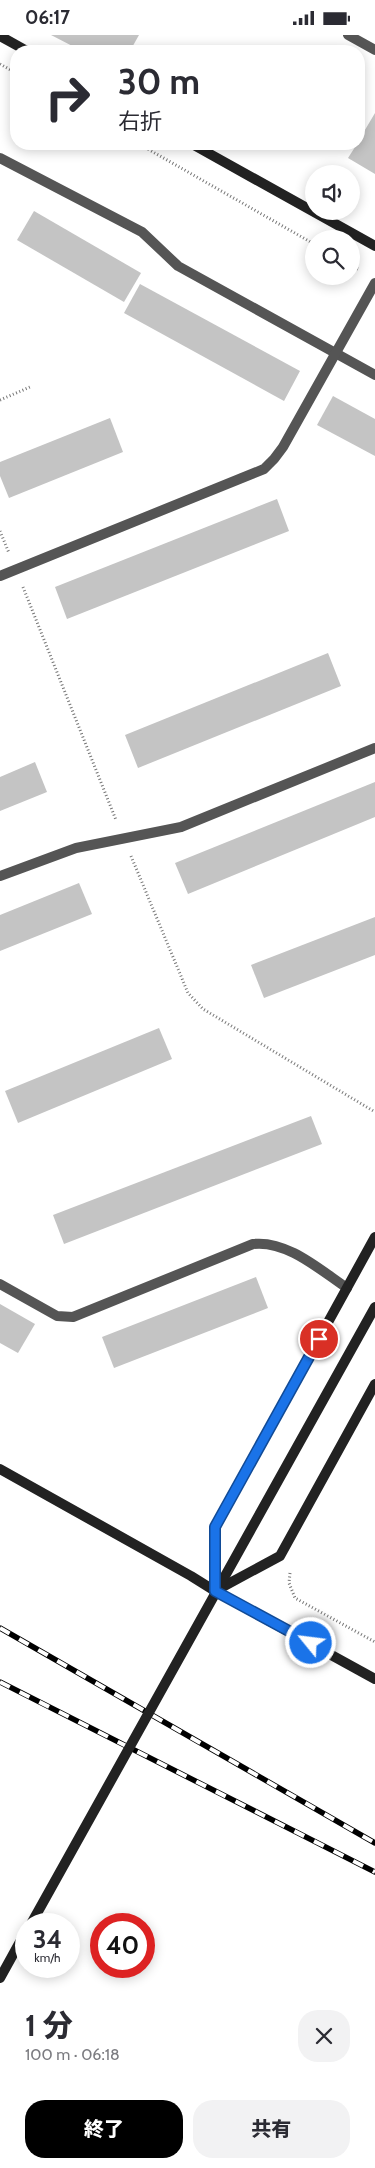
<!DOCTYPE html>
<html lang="ja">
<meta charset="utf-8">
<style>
:root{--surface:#fff;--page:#f2f2f3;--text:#2b2b33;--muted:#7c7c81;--accent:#000}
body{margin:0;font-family:Cabin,"Noto Sans JP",sans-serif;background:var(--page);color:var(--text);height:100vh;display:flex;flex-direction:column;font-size:19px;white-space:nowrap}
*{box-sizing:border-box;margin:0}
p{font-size:16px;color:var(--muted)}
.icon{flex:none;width:28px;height:28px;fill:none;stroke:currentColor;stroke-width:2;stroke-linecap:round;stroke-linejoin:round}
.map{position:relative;height:1958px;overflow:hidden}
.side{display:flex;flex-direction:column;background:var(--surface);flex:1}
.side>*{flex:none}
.top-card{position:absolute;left:10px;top:10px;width:355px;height:105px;border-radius:20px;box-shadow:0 2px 12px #0003;background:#fff;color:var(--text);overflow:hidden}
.tools{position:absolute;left:305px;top:130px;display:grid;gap:10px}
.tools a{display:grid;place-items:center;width:55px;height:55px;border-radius:50%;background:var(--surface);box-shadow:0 2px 12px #0003;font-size:25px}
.speed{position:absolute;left:15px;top:1878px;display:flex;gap:10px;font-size:25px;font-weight:700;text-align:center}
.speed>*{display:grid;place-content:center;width:65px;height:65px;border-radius:50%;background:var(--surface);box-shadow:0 2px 12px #0003;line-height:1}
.speed small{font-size:12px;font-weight:400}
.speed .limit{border:8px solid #d22;background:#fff;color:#111}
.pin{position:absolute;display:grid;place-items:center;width:42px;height:42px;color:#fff;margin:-21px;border:2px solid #fff;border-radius:50%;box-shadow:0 1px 5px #0007}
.me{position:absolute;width:55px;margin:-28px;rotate:299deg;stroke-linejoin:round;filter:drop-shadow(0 0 4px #0008)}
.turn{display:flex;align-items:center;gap:18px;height:105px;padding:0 25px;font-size:22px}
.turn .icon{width:65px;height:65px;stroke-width:2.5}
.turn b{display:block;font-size:35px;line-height:42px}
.round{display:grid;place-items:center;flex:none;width:52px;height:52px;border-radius:20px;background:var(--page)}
.overview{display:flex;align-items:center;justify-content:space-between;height:85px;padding:0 25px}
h1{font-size:30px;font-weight:800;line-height:38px}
.action{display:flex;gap:10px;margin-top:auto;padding:10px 25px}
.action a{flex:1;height:58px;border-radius:20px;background:var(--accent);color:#fff;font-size:20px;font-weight:800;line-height:58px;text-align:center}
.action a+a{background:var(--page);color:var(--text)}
.status{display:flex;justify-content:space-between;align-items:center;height:35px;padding:0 25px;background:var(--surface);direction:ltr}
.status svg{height:14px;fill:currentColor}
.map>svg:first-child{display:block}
.building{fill:#c4c4c4}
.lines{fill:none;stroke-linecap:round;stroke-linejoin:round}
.path{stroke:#777;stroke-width:3;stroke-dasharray:1 2.5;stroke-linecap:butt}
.lane{stroke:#555;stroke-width:10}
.street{stroke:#555;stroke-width:10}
.secondary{stroke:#222;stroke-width:10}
.rail-casing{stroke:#000;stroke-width:5.5}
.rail{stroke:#fff;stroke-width:4;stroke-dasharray:11;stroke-linecap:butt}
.secondary-bridge{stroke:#222;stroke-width:10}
.route-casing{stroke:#114b97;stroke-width:12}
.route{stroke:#1a73e8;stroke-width:9}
</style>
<div class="status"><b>06:17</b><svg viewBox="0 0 49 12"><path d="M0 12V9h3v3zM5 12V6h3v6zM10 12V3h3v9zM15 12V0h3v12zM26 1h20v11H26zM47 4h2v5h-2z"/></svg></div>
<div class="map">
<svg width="375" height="1958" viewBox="0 0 375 1958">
<rect width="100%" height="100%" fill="#fff"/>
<g class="building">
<path d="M51,0H139L130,16H82Z"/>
<path d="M375,78V139L348,123L357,109H359V105Z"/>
<path d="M34,176L141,238L124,267L17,205Z"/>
<path d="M140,249L300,336L284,366L124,278Z"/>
<path d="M333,361L375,384V421L317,390Z"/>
<path d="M110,383L123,417L9,463L0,441V427Z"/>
<path d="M277,464L289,496L67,584L55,552Z"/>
<path d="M328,618L341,651L138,733L125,700Z"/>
<path d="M35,727L47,757L0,776V742Z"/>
<path d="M375,747V782L188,859L175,828Z"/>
<path d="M79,848L92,879L0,916V880Z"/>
<path d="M375,882V920L264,963L251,930Z"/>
<path d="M159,993L172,1024L18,1088L5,1056Z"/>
<path d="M311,1081L322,1109L64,1209L53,1180Z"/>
<path d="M256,1242L268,1273L114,1333L102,1302Z"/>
<path d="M0,1269L35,1289L18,1318L0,1308Z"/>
</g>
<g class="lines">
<g class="path">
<path d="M0,29L16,38"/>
<path d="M139,109L314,209"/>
<path d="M351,231L358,234"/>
<path d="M0,365L30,352"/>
<path d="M0,496L9,518"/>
<path d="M23,552L116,785"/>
<path d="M131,821L188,958L203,974L375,1077"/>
<path d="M290,1538L289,1548L295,1563L375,1607"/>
</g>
<g class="lane">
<path d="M0,123L142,197L178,231L375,340"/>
<path d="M0,541L264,434L274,424L283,412L375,248"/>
<path d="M0,841L76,813L181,792L375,713"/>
<path d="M0,1249L57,1281L73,1282L253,1209C287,1205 320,1235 347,1253"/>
</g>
<path class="street" d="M348,0L375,15"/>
<g class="secondary">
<path d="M0,1L27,16"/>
<path d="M192,109L375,211"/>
<path d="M375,1202L215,1492V1556L280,1521L375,1349"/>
<path d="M0,1434L191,1541L215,1556L375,1644"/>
<path d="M0,1943L26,1896"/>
</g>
<defs>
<g id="rail">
<path d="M0,1593L375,1808"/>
<path d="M0,1647L375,1837"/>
</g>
</defs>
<use href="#rail" class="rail-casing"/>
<use href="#rail" class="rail"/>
<path class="secondary-bridge" d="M31,1889L375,1272"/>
</g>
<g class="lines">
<defs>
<path id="route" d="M311,1608L215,1556V1492L319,1304"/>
</defs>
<use href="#route" class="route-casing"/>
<use href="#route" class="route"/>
</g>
</svg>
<div class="tools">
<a><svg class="icon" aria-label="sound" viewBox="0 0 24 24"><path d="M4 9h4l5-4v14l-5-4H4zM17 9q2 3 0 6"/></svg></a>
<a><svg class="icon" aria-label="search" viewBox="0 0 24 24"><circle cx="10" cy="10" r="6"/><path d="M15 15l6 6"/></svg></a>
</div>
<div class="speed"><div>34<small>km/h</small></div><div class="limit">40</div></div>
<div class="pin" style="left:319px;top:1304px;background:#d93025"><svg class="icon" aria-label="arrive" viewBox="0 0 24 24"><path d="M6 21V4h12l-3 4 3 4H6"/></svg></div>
<svg class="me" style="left:311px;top:1608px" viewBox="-20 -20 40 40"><circle r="17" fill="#1a73e8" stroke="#fff" stroke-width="3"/><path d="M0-11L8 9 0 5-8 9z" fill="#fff"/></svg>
<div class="top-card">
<div class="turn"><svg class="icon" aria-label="right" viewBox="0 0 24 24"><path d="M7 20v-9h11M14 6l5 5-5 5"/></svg><div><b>30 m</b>右折</div></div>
</div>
</div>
<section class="side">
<div class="overview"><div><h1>1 分</h1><p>100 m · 06:18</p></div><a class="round"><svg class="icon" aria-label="close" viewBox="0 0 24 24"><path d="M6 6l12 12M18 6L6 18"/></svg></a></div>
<div class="action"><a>終了</a><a>共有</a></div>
</section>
